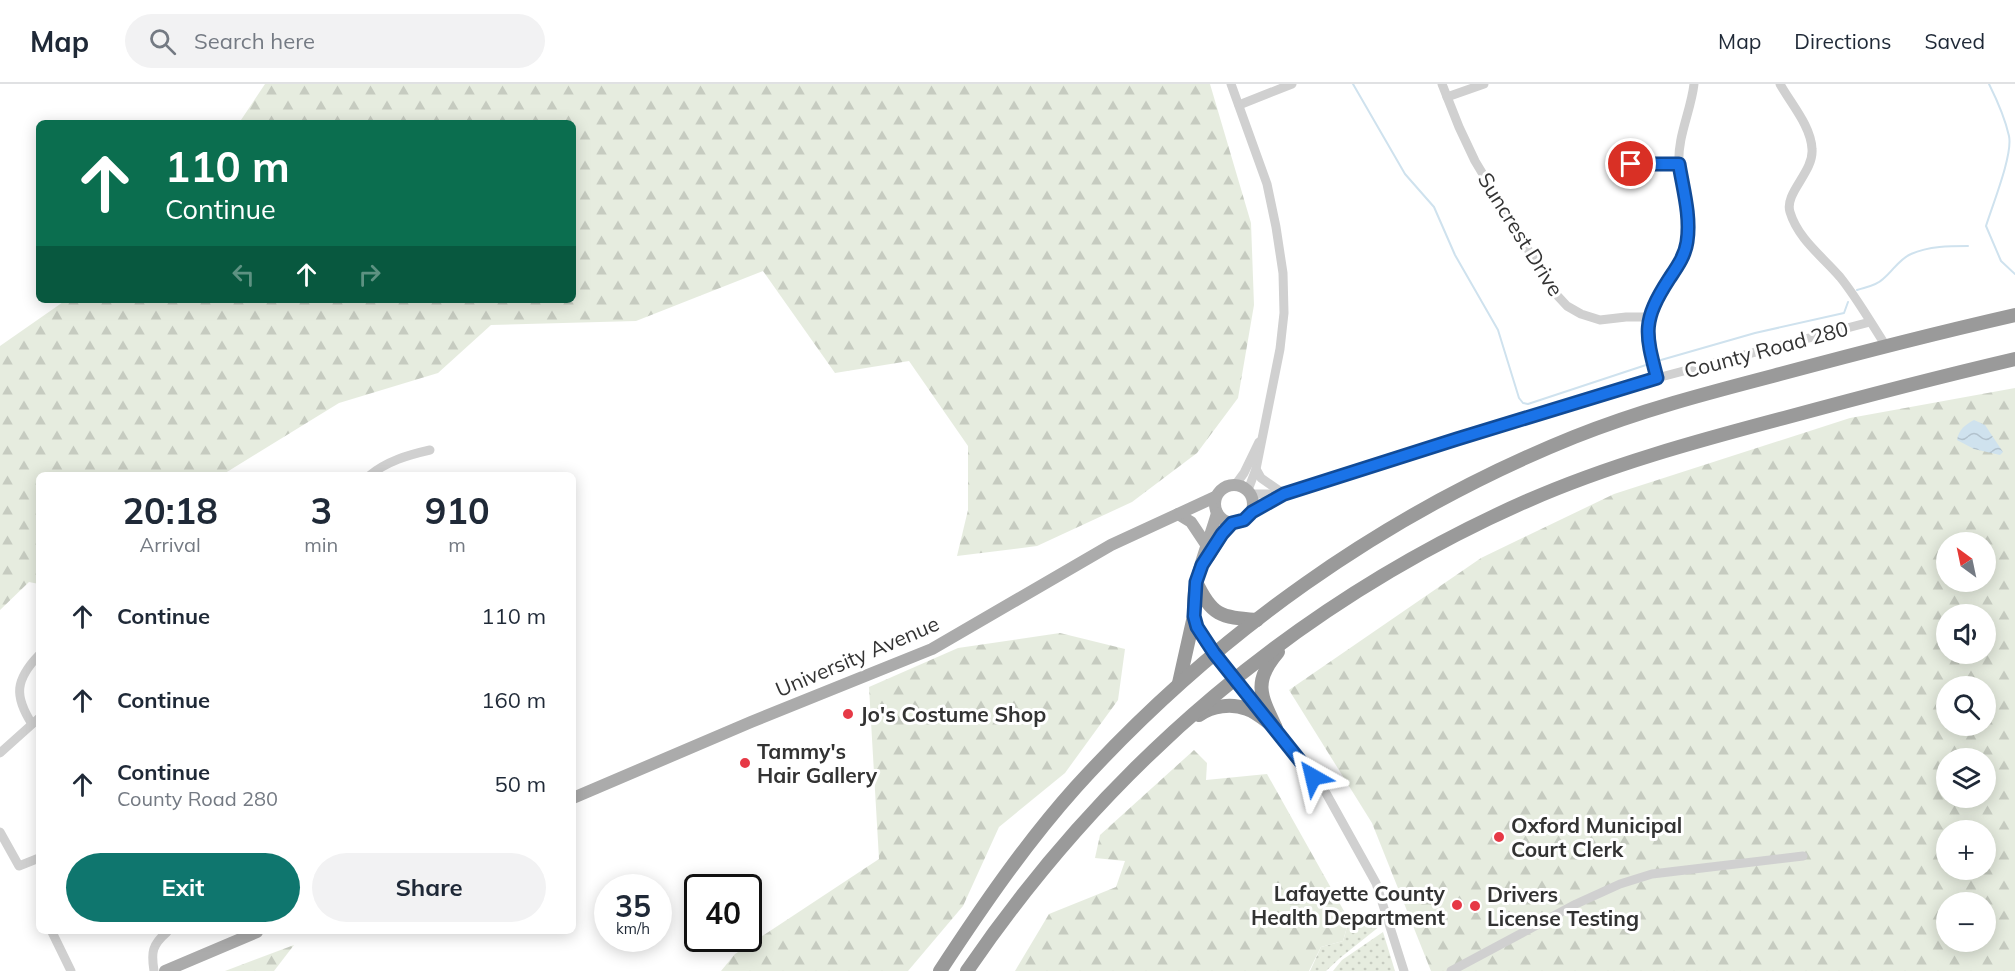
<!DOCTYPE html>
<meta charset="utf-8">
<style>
:root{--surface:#fff;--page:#f2f2f3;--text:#1f2937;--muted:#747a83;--line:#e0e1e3;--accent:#0f766e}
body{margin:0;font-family:Mulish,sans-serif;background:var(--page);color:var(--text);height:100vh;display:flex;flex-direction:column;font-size:22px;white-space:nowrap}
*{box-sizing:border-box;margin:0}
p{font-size:20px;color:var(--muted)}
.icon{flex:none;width:33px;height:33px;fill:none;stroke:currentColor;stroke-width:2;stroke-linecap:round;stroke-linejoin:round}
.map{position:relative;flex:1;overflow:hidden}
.drawer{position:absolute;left:36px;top:388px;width:540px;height:462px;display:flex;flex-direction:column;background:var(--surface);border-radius:9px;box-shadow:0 3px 15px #0003}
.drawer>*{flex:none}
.hud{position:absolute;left:36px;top:36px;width:540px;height:183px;border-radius:9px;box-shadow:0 3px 15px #0003;background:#0b6e4f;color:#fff;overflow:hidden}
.needle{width:39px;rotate:327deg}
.buttons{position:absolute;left:1936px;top:448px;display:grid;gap:12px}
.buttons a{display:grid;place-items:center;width:60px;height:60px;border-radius:50%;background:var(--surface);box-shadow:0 3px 15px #0003;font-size:30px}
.speed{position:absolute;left:594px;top:790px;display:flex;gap:12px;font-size:30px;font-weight:700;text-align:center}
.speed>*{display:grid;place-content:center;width:78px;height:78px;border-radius:50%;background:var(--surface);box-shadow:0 3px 15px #0003;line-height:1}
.speed small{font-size:15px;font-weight:400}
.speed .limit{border:3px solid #111;border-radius:9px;background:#fff;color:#111}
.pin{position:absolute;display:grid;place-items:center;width:51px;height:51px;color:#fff;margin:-26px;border:3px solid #fff;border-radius:50%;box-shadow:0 2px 6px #0007}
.me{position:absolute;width:66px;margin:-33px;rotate:323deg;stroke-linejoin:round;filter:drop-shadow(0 0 4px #0008)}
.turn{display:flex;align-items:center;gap:21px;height:126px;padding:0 30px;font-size:27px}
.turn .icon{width:78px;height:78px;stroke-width:2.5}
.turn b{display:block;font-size:42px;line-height:51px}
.lanes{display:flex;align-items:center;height:57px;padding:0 30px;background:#0003;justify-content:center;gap:30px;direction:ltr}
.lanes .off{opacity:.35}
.eta{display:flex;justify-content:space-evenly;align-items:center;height:102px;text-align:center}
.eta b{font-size:36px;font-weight:700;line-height:42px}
.action{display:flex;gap:12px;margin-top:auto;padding:12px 30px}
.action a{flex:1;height:69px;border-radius:36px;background:var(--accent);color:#fff;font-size:24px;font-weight:700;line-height:69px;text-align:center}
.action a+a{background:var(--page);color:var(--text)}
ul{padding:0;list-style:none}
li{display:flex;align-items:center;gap:18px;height:84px;padding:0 30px}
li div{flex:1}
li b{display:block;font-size:22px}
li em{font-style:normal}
header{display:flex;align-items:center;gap:36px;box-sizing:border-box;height:84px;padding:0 30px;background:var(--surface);border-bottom:2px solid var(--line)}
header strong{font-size:28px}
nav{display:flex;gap:33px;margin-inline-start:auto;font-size:21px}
.search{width:420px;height:54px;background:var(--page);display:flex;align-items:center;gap:15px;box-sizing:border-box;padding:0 21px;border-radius:33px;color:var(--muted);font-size:22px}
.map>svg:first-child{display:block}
.grass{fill:url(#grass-dots)}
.forest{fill:url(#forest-firs);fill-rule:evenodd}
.water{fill:url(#water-waves)}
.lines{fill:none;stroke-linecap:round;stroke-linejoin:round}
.stream{stroke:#cfe2ee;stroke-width:2}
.minor{stroke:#d0d0d0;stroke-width:9}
.major{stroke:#ababab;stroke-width:12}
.highway{stroke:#9a9a9a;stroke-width:14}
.route-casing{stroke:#114b97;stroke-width:15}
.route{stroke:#1a73e8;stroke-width:10}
.poi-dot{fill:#e63946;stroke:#fff;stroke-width:2}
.labels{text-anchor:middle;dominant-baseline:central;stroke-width:6;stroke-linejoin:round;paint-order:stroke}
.street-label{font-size:21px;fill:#333;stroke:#fff}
.poi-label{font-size:21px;font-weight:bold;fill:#333;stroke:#fff;text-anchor:start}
</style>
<header>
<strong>Map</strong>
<div class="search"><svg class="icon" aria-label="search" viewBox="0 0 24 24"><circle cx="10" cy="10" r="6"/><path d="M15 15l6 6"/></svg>Search here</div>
<nav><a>Map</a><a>Directions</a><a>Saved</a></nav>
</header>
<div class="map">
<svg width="2015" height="887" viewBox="0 0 2015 887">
<defs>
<pattern id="grass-dots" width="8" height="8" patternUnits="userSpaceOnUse" patternTransform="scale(1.5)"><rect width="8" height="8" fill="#e6ecdf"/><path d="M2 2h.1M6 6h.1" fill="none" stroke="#c6cbc0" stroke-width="1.8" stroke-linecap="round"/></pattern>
<pattern id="forest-firs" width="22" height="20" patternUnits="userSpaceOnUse" patternTransform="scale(1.5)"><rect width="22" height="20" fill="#e6ecdf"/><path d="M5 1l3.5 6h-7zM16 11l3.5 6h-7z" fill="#c6cbc0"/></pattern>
<pattern id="water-waves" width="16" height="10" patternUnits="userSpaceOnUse" patternTransform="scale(1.5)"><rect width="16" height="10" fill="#cfe2ee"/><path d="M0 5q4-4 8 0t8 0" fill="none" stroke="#b2c2cd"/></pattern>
</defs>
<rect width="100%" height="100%" fill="#fff"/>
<g class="grass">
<path d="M1349,836L1380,842L1340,874L1326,887H1310L1321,863L1343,857Z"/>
<path d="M1383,848L1395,887H1333L1342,876Z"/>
</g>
<g class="forest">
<path d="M265,0H1210L1251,139L1254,221L1238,314L1197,369L1132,418L1037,462L957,472L968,426V362L909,277L835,289L763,187L636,237L491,241L438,289L339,319L222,391L39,392V500L29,498L0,526V262L66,216H573V39H239Z"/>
<path d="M2015,304V887H1431L1372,739L1289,606L1481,474L1614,410L1850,334ZM1947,459H1986V498H1947ZM1947,531H1986V570H1947ZM1947,603H1986V642H1947ZM1947,675H1986V714H1947ZM1947,747H1986V786H1947ZM1947,819H1986V858H1947Z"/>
<path d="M1060,549L1125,565L1118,616L1065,689L999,743L963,822L908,887H721L735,870L879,775L869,603L958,564Z"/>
<path d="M1194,666L1207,679L1206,696L1267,690L1349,836L1343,857L1321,863L1309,887H1015L1049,830L1116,803L1125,777L1095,774L1100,751Z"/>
<path d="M294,861L274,887H225Z"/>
</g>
<path class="water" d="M1974,336L1985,341L2003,368L2000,371L1974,365L1957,356C1959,345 1965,341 1974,336Z"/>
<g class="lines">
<g class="stream">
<path d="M1353,0L1405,90L1434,123L1455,171L1498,246L1519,314L1523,319L1528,320L1646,281"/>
<path d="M1989,0C1997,16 2005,34 2009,52C2013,71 1992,122 1986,142L2001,177L2015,190"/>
<path d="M1857,206C1866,203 1876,202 1883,195C1893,187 1899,175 1911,170C1929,162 1950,162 1968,162"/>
<path d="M1661,276L1755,249L1844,229L1848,218"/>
</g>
<g class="minor">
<path d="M1231,0L1267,100L1276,143L1283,189L1284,229L1280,265L1256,385L1248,406"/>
<path d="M1442,0L1459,43L1475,77L1529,167L1554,208L1567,222L1581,230L1600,236L1626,233H1649"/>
<path d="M1780,0C1791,20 1811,42 1812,65C1814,88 1784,109 1790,128C1798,155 1823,173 1840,193C1857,214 1871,239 1886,262"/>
<path d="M1447,13L1484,0"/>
<path d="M1239,21L1292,0"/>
<path d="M1617,80H1679"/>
<path d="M1657,294C1645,249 1642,236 1669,195C1677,184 1685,172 1687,158C1692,132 1681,107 1679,81C1677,53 1691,27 1694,0"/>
<path d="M1256,385L1261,394L1284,410"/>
<path d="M369,392C387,377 408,371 430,366"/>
<path d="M1236,400L1244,389L1259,358"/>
<path d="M1251,410H1281"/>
<path d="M1252,428L1284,410L1457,355L1657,294L1870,238"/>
<path d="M1235,594L1326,709L1376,799L1404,887"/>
<path d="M32,640C14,612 15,596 39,571"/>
<path d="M0,669L39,634"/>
<path d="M0,748L19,782L39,774"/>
<path d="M52,848L71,887"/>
<path d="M154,887C151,868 152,861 167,848"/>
<path d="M1451,887L1576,820L1620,800L1652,790L1803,772"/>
</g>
<g class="major">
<circle cx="1234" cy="420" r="19"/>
<path d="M1217,429C1209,459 1188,503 1194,533C1198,554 1222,578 1235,594"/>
<path d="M1178,430L1191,438L1207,462"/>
<path d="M1209,473L1223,450L1232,439"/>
<path d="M573,714L751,638L932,565L1111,461L1215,413"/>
<path d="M165,887L257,848"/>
</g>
<g class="highway">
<path d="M1196,498C1212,532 1220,533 1257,536"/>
<path d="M1179,599L1194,532"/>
<path d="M1199,631C1212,622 1231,619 1247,625C1257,628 1267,638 1276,644"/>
<path d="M1275,642C1260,611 1253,597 1278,568"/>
<path d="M940,887C982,823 1025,760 1076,703C1214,551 1383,430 1574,353C1641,326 1711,308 1780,290C1858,269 1936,249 2015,231"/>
<path d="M967,887C1108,680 1298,518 1527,417C1609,381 1697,357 1784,334C1861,313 1938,293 2015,275"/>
</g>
</g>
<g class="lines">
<defs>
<path id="route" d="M1313,693L1214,569L1197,543L1194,532L1196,498L1202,481L1222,450L1232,439L1244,436L1252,428L1284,410L1457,355L1657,294C1645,248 1642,237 1669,195C1677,183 1685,172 1687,158C1691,132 1683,105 1679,80H1631"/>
</defs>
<use href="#route" class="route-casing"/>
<use href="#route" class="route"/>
</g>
<g class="poi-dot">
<circle cx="848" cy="630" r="6"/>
<circle cx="745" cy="679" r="6"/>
<circle cx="1499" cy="753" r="6"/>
<circle cx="1457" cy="821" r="6"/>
<circle cx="1475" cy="822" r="6"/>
</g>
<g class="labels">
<g class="street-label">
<text transform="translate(1521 150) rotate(58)">Suncrest Drive</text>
<text transform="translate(1766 265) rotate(-15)">County Road 280</text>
<text transform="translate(857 572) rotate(-23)">University Avenue</text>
</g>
<g class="poi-label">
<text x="860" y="630">Jo's Costume Shop</text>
<text x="757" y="667">Tammy's<tspan x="757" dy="24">Hair Gallery</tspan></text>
<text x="1511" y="741">Oxford Municipal<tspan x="1511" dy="24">Court Clerk</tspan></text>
<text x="1445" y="809" text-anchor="end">Lafayette County<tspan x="1445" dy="24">Health Department</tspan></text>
<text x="1487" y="810">Drivers<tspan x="1487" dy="24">License Testing</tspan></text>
</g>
</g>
</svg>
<div class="buttons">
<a><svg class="needle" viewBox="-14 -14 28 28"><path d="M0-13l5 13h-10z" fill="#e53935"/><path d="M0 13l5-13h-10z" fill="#747a83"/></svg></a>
<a><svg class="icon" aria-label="sound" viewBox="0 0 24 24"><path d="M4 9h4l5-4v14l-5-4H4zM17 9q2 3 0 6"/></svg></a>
<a><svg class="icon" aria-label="search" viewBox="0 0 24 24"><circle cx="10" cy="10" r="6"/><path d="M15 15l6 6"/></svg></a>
<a><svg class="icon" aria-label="layers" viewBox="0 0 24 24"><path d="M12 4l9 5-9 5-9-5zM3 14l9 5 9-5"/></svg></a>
<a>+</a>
<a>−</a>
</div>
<div class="speed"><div>35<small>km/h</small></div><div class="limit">40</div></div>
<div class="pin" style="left:1631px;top:80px;background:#d93025"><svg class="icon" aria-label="arrive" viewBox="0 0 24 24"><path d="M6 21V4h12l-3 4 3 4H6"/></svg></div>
<svg class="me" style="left:1313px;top:693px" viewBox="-20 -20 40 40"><path d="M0-17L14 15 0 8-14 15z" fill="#1a73e8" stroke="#fff" stroke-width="4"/></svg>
<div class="hud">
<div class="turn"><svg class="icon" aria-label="ahead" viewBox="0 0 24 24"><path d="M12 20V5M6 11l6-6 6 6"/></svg><div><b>110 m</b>Continue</div></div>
<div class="lanes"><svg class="icon off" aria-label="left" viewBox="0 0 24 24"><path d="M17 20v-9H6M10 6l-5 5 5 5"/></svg><svg class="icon" aria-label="ahead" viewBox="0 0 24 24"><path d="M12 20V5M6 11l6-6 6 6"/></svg><svg class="icon off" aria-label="right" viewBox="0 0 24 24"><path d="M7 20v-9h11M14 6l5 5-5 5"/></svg></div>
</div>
<section class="drawer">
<div class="eta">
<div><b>20:18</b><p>Arrival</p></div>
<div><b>3</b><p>min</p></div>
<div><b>910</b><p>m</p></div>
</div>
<ul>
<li><svg class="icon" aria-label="ahead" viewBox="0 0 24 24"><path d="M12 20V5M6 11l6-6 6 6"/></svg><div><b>Continue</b></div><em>110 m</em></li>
<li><svg class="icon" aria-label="ahead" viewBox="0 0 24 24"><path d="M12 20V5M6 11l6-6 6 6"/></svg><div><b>Continue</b></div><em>160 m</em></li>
<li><svg class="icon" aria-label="ahead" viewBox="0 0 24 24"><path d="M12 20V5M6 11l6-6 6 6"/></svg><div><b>Continue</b><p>County Road 280</p></div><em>50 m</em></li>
</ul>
<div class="action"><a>Exit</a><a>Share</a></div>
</section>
</div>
